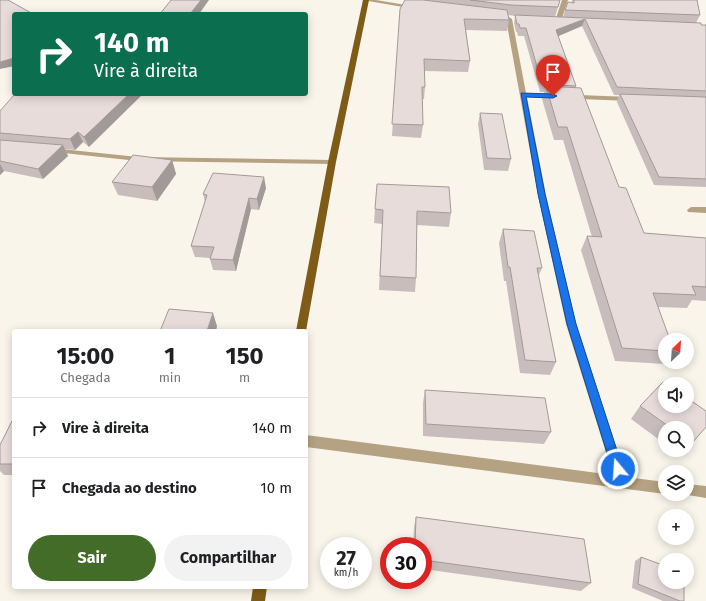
<!DOCTYPE html>
<html lang="pt">
<meta charset="utf-8">
<style>
:root{--surface:#fff;--page:#f2f2f2;--text:#202124;--muted:#757577;--line:#e0e0e0;--accent:#426c28}
body{margin:0;font-family:"Fira Sans",sans-serif;background:var(--page);color:var(--text);height:100vh;display:flex;flex-direction:column;font-size:15px;white-space:nowrap}
*{box-sizing:border-box;margin:0}
p{font-size:13px;color:var(--muted)}
.icon{flex:none;width:22px;height:22px;fill:none;stroke:currentColor;stroke-width:2;stroke-linecap:round;stroke-linejoin:round}
.map{position:relative;flex:1;overflow:hidden}
.panel{position:absolute;left:12px;top:329px;width:296px;height:260px;display:flex;flex-direction:column;background:var(--surface);border-radius:4px;box-shadow:0 2px 10px #0003}
.panel>*{flex:none}
.banner{position:absolute;left:12px;top:12px;width:296px;height:84px;border-radius:4px;box-shadow:0 2px 10px #0003;background:#0b6e4f;color:#fff;overflow:hidden}
.needle{width:26px;rotate:25deg}
.controls{position:absolute;left:658px;top:333px;display:grid;gap:8px}
.controls a{display:grid;place-items:center;width:36px;height:36px;border-radius:50%;background:var(--surface);box-shadow:0 2px 10px #0003;font-size:20px}
.speed{position:absolute;left:320px;top:537px;display:flex;gap:8px;font-size:20px;font-weight:700;text-align:center}
.speed>*{display:grid;place-content:center;width:52px;height:52px;border-radius:50%;background:var(--surface);box-shadow:0 2px 10px #0003;line-height:1}
.speed small{font-size:10px;font-weight:400}
.speed .limit{border:6px solid #d22;background:#fff;color:#111}
.pin{position:absolute;display:grid;place-items:center;width:34px;height:34px;color:#fff;margin:-41px -17px;border-radius:50% 50% 50% 0;rotate:-45deg;box-shadow:0 0 4px #0007}
.pin .icon{rotate:45deg}
.me{position:absolute;width:44px;margin:-22px;rotate:342deg;stroke-linejoin:round;filter:drop-shadow(0 0 3px #0008)}
.turn{display:flex;align-items:center;gap:14px;height:84px;padding:0 16px;font-size:18px}
.turn .icon{width:52px;height:52px;stroke-width:2.5}
.turn b{display:block;font-size:28px;line-height:34px}
.eta{display:flex;justify-content:space-evenly;align-items:center;height:68px;text-align:center}
.eta b{font-size:24px;font-weight:700;line-height:28px}
.primary-button{display:flex;gap:8px;margin-top:auto;padding:8px 16px}
.primary-button a{flex:1;height:46px;border-radius:24px;background:var(--accent);color:#fff;font-size:16px;font-weight:700;line-height:46px;text-align:center}
.primary-button a+a{background:var(--page);color:var(--text)}
ul{padding:0;list-style:none}
li{display:flex;align-items:center;gap:12px;height:60px;padding:0 16px;border-top:1px solid var(--line)}
li div{flex:1}
li b{display:block;font-size:15px}
li em{font-style:normal}
.map>svg:first-child{display:block}
.lines{fill:none;stroke-linecap:round;stroke-linejoin:round}
.minor{fill:#b5a282;fill-rule:evenodd}
.major{fill:#7e5c18;fill-rule:evenodd}
.wall{fill:#c8bdbc}
.shaded-wall{fill:#a29a99}
.building{fill:#e8dcdb;stroke:#a29a99}
.route{fill:#1a73e8;stroke:#114b97}
</style>
<div class="map">
<svg width="706" height="601" viewBox="0 0 706 601">
<rect width="100%" height="100%" fill="#faf5eb"/>
<g class="lines">
<g class="minor">
<path d="M362,0H376L418,7L415,9Z"/>
<path d="M562,0H568L561,21L558,23L555,21Z"/>
<path d="M509,17L512,19L526,93L631,97L634,99L631,101L527,97L546,195L576,324L626,477L665,482V494L306,447V435L613,475L566,324L538,195L506,19Z"/>
<path d="M51,148L138,157L332,160L336,162L332,164L138,161L54,152L50,150Z"/>
<path d="M691,207H706V213L688,212L687,210Z"/>
<path d="M687,484L706,486V498L682,494H687Z"/>
</g>
<g class="major">
<path d="M363,0H369L336,162L306,331H296L328,162Z"/>
<path d="M253,587H267L265,601H251Z"/>
</g>
</g>
<g class="wall">
<path d="M405,0H560L555,17H563L565,10L572,2V0H697L700,15L696,23L701,25H706V187L654,185L617,102L619,95H614L582,26L558,36L576,86V88L619,187L644,233L706,238V301L692,300L687,308L658,307L665,340V362H666L665,364L615,361L581,250L587,236L592,237L563,140H554L542,99L544,92H540L524,36H518L517,32H516L514,23L515,16L508,15L509,20L507,31L466,30L470,61L468,72L425,71V87L424,99H422L423,125L421,138L392,136L400,9Z"/>
<path d="M101,94L89,147L83,142L75,150L65,149L68,156L43,179L4,171L0,175V111Z"/>
<path d="M480,113L511,159L508,171L484,170L478,124Z"/>
<path d="M172,160L176,174L157,201L118,195L112,182Z"/>
<path d="M266,188L259,210L251,209L236,271L213,270L210,259V258L195,257L191,246L205,202L203,194Z"/>
<path d="M375,209L451,213L449,227L417,225L416,278L415,292L379,290L382,224L374,223Z"/>
<path d="M503,229L542,268L538,277L556,362L550,375L520,373L506,281H504L499,243Z"/>
<path d="M663,382L666,384H665V406H687V398L706,411V427L692,443L687,449V428H665V444L631,419L640,406Z"/>
<path d="M425,390L551,432L544,444L423,436V403Z"/>
<path d="M14,417V475H4L0,471V445Z"/>
<path d="M674,450H686L681,455Z"/>
<path d="M416,517L591,583L581,591L423,569V546H413L414,527Z"/>
<path d="M641,557L684,601H663L632,588L635,561Z"/>
</g>
<g class="shaded-wall">
<path d="M201,0H209L199,14H190Z"/>
<path d="M585,19L582,26L554,38L556,30Z"/>
<path d="M14,58V66L0,69V62Z"/>
<path d="M129,94H143L89,147L84,137Z"/>
<path d="M78,132L83,142L75,150L70,139Z"/>
<path d="M63,145L68,156L43,179L38,169Z"/>
<path d="M172,160L176,174L157,201L152,187Z"/>
<path d="M0,164L4,171L0,175Z"/>
<path d="M264,177L266,188L259,210L257,199Z"/>
<path d="M249,198L251,209L236,271L233,260Z"/>
<path d="M213,313L217,326L216,331H207Z"/>
</g>
<g class="building">
<path d="M0,0H8L33,14H14V58L0,62Z"/>
<path d="M171,0H201L190,14H160Z"/>
<path d="M405,0H423L507,10L509,20L464,19L470,61L424,59L425,87H422L423,125L392,124L400,9Z"/>
<path d="M470,0H560L558,7L511,5Z"/>
<path d="M574,0H697L700,15L565,10L568,2L574,3Z"/>
<path d="M515,15L701,23V25H706V91L617,87L585,19L556,30L576,86L542,84L526,28H520L519,24H517Z"/>
<path d="M546,86L581,88L619,187L626,188L644,233L706,238V287L692,286L696,295L653,293L670,340H665V351L622,348L587,236L602,237L567,127H558Z"/>
<path d="M15,94H99L100,96L101,94H129L84,137L78,132L70,139L0,133V111Z"/>
<path d="M620,94L706,97V179L659,177Z"/>
<path d="M480,113L502,114L511,159L487,158Z"/>
<path d="M0,140L63,145L38,169L0,161Z"/>
<path d="M133,155L172,160L152,187L112,182Z"/>
<path d="M213,173L264,177L257,199L249,198L233,260L210,259L214,247L191,246L207,195L203,194Z"/>
<path d="M377,184L449,187L451,213L417,211L416,278L380,276L383,210L375,209Z"/>
<path d="M503,229L534,231L542,268H537L556,362L525,360L510,267H508Z"/>
<path d="M169,309L213,313L207,331H160Z"/>
<path d="M663,382L666,384H665V406H687V398L706,411V427L692,443L687,440V428H671L640,406Z"/>
<path d="M425,390L545,398L551,432L426,424Z"/>
<path d="M14,417V464H0V445Z"/>
<path d="M416,517L584,539L591,583L423,560V546H415Z"/>
<path d="M641,557L665,566V582H684V601H680L638,584Z"/>
</g>
<path class="route" d="M521,93L553,94L557,96L553,98L526,97L545,194L576,324L623,469L622,472L618,474L614,472L612,469L567,324L538,194Z"/>
</svg>
<div class="controls">
<a><svg class="needle" viewBox="-14 -14 28 28"><path d="M0-13l5 13h-10z" fill="#e53935"/><path d="M0 13l5-13h-10z" fill="#757577"/></svg></a>
<a><svg class="icon" aria-label="sound" viewBox="0 0 24 24"><path d="M4 9h4l5-4v14l-5-4H4zM17 9q2 3 0 6"/></svg></a>
<a><svg class="icon" aria-label="search" viewBox="0 0 24 24"><circle cx="10" cy="10" r="6"/><path d="M15 15l6 6"/></svg></a>
<a><svg class="icon" aria-label="layers" viewBox="0 0 24 24"><path d="M12 4l9 5-9 5-9-5zM3 14l9 5 9-5"/></svg></a>
<a>+</a>
<a>−</a>
</div>
<div class="speed"><div>27<small>km/h</small></div><div class="limit">30</div></div>
<div class="pin" style="left:553px;top:96px;background:#d93025"><svg class="icon" aria-label="arrive" viewBox="0 0 24 24"><path d="M6 21V4h12l-3 4 3 4H6"/></svg></div>
<svg class="me" style="left:618px;top:469px" viewBox="-20 -20 40 40"><circle r="17" fill="#1a73e8" stroke="#fff" stroke-width="3"/><path d="M0-11L8 9 0 5-8 9z" fill="#fff"/></svg>
<div class="banner">
<div class="turn"><svg class="icon" aria-label="right" viewBox="0 0 24 24"><path d="M7 20v-9h11M14 6l5 5-5 5"/></svg><div><b>140 m</b>Vire à direita</div></div>
</div>
<section class="panel">
<div class="eta">
<div><b>15:00</b><p>Chegada</p></div>
<div><b>1</b><p>min</p></div>
<div><b>150</b><p>m</p></div>
</div>
<ul>
<li><svg class="icon" aria-label="right" viewBox="0 0 24 24"><path d="M7 20v-9h11M14 6l5 5-5 5"/></svg><div><b>Vire à direita</b></div><em>140 m</em></li>
<li><svg class="icon" aria-label="arrive" viewBox="0 0 24 24"><path d="M6 21V4h12l-3 4 3 4H6"/></svg><div><b>Chegada ao destino</b></div><em>10 m</em></li>
</ul>
<div class="primary-button"><a>Sair</a><a>Compartilhar</a></div>
</section>
</div>
